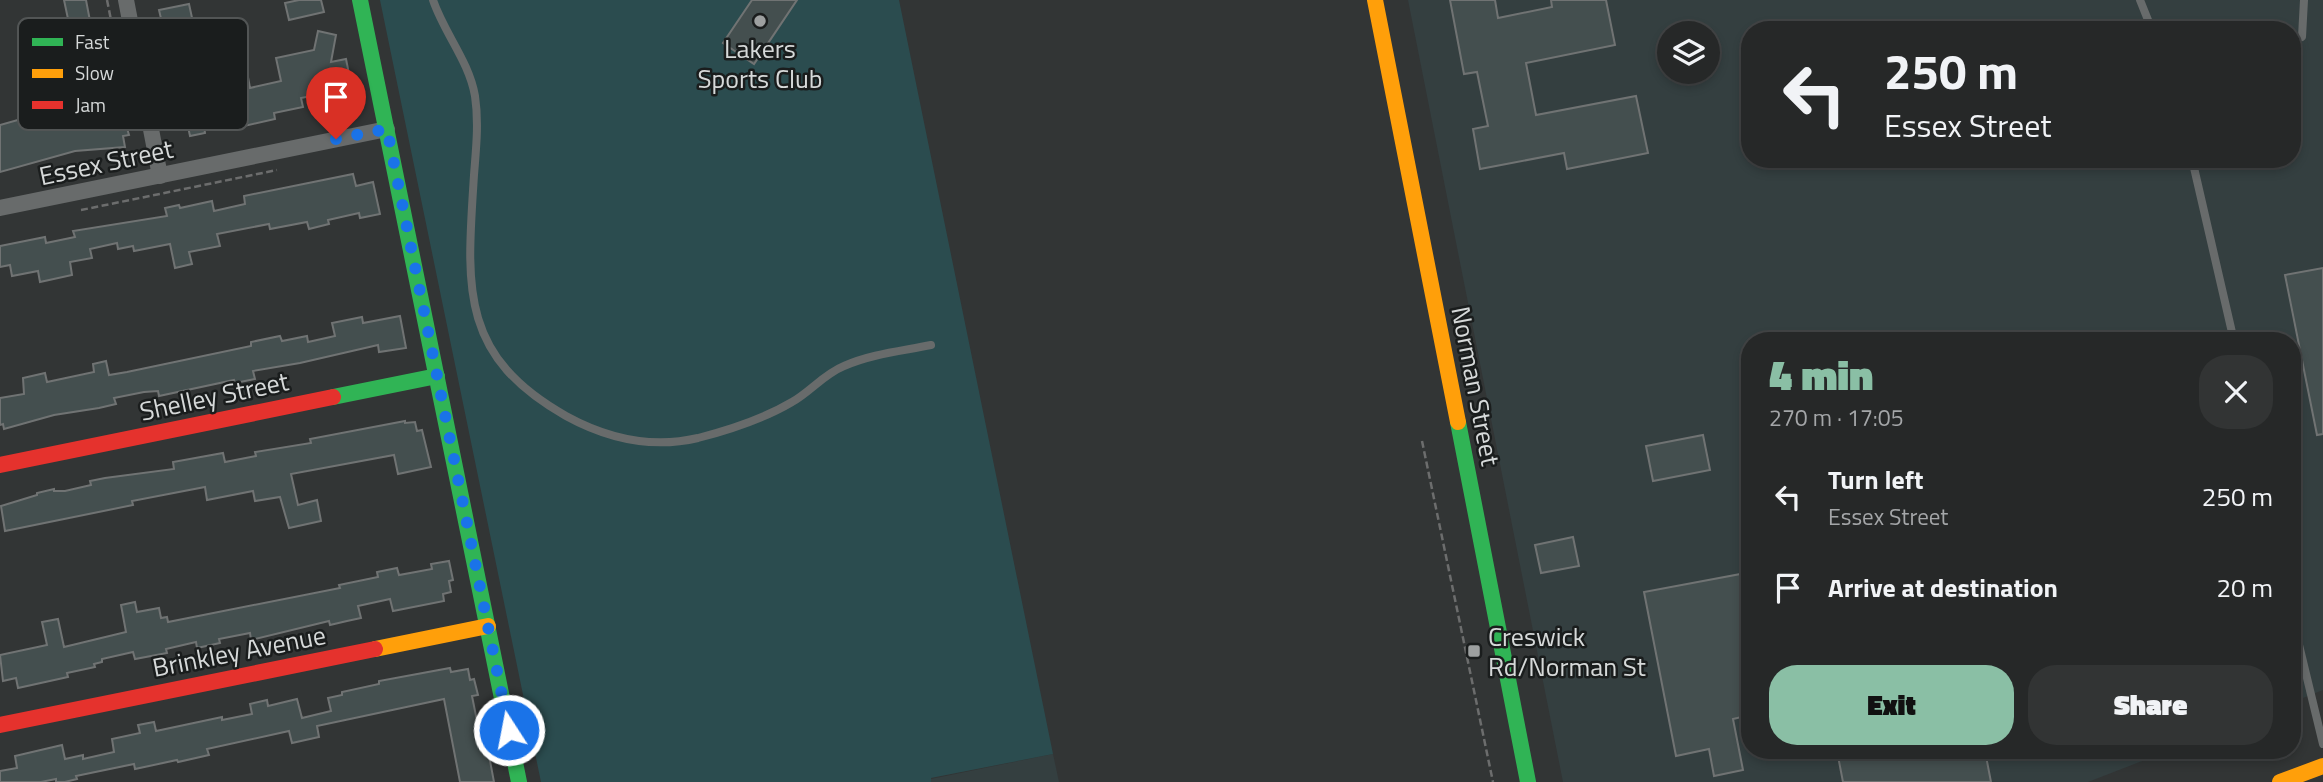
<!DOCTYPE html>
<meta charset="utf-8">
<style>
:root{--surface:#262828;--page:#323434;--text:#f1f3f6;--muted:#a4a6a8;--line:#424445;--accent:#8abfa5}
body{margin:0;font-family:"Titillium Web",sans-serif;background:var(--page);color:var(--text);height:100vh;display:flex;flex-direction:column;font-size:26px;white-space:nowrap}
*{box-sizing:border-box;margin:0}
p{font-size:23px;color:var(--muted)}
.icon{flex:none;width:38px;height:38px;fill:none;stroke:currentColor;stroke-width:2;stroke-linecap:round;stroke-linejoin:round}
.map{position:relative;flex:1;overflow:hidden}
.sheet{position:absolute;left:1741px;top:332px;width:560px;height:427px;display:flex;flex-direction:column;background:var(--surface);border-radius:28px;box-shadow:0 4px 10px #0003,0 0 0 2px var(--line)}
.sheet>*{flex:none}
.top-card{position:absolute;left:1741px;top:21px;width:560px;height:147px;border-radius:28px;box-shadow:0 4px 10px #0003,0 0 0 2px var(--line);background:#262828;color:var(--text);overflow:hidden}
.tools{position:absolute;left:1657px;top:21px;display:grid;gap:14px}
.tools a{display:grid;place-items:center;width:63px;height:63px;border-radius:50%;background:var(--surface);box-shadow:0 4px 10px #0003,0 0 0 2px var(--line);font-size:35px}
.pin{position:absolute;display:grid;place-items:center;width:60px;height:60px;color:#fff;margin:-72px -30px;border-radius:50% 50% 50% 0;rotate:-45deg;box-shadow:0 0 7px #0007}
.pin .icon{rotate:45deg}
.me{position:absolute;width:77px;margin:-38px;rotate:349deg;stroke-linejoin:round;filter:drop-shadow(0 0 5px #0008)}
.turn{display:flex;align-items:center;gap:24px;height:147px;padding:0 28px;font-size:32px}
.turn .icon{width:91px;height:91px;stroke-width:2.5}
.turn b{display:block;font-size:49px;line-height:60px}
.round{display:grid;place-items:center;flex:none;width:74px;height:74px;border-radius:28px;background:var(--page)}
.headline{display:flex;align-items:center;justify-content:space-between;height:119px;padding:0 28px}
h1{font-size:42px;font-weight:800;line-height:52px;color:var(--accent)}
.cta{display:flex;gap:14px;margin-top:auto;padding:14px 28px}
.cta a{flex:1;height:80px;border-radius:28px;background:var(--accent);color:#111;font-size:28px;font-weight:800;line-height:80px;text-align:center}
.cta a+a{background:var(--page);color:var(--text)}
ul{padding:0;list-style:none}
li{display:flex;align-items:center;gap:21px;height:91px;padding:0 28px}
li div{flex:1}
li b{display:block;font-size:26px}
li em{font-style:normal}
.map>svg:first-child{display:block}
.built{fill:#343f40;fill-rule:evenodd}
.green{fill:#2b4c4f}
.building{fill:#444f4f;stroke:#707373;stroke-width:2}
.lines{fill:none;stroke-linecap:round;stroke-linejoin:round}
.path{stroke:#6c6d6d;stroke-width:2.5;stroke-dasharray:7 3.5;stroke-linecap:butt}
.lane{stroke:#686b6b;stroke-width:8}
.street{stroke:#686b6b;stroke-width:16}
.fast{stroke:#30b455;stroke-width:16}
.slow{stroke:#ff9f0a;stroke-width:16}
.jam{stroke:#e5322d;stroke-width:16}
.route{stroke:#1a73e8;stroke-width:12;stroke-dasharray:0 21.6}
.poi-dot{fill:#9da0a0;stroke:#1a1d1d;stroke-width:2.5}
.labels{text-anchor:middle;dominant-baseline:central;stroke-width:5;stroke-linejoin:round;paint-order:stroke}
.poi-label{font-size:26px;fill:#d6d9d9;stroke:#1a1d1d}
.street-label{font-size:26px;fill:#d6d9d9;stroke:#1a1d1d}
.key{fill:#1a1d1d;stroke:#525555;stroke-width:2}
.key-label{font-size:19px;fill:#d6d9d9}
</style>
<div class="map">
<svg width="2323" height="782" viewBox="0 0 2323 782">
<rect width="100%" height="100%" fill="#323535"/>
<g class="built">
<path d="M1408,0H2323V690L2293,702L2292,341H1750V751H2168L2088,782H1563ZM1750,30H2292V159H1750ZM1670,33H1708V72H1670Z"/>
<path d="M1053,754L1059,782H931V779Z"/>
</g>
<path class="green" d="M380,0H899L1053,754L931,778V782H541Z"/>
<g class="building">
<path d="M64,0H86L95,47L91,48L93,58L64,64L60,47L70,45L68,34L71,33Z"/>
<path d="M299,0H321L324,12L289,20L285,3Z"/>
<path d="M752,0H797L754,64L723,43Z"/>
<path d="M1450,0H1495L1498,18L1552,7L1551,0H1606L1615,45L1526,63L1536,115L1636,96L1648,153L1567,169L1564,153L1480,169L1473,129L1488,126L1477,72L1464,74Z"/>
<path d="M189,4L199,50L228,43L233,64L245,61L250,88L281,81L276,58L314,50L318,31L336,35L331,62L346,59L351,84L338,87L342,104L329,107L326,93L301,98L303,107L274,113L275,119L231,129L229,120L204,126L205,133L190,136L186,117L173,119L170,105L181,103L169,55L172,54L166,26L163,27L159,10Z"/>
<path d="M118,98L129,135L123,136L125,147L75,151L0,172V125L60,108L62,116L73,114L74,118L100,113L98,102Z"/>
<path d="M353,174L356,186L373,182L380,214L360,218L359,213L328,220L329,224L309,229L307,222L270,229L269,224L217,234L220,246L189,252L192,264L175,268L170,244L134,251L133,246L118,249L117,243L90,249L92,258L70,262L72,275L40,282L38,271L12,276L10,265L0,267V246L45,237L46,243L75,237L73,231L167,216L165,208L179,205L180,208L212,201L214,211L245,204L244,196Z"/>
<path d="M2323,268V434L2317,435L2285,275Z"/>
<path d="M400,316L406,348L379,352L378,345L300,363L253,371L255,379L235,383L234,380L159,396L158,391L144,392L114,398L116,404L99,408L54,415L4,429L3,424L0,425V398L24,394L23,378L45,373L47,382L94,372L93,364L106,361L109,375L127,372L251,346V342L280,336L282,341L307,336L308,342L335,336L332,323L362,317L363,323Z"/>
<path d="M405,421V423L415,422L417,431L422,430L431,467L398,474L394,455L291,474L298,505L317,500L321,521L289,528L280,497L255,501L253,491L207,500L205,487L132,501L133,505L5,531L1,506L37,495V493L54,489V491H65L91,485L90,481L105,478L174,469L173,462L223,453L225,462L256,456L255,452L311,443L310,439Z"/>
<path d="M1703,435L1710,470L1653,481L1646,446Z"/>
<path d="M1573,537L1579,566L1541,573L1535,545Z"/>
<path d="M449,561L453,580L449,581L451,592L443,594L444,601L393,611L390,599L358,606L361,618L347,621L330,625L329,621L251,640L250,633L219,639L220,643L197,648L196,642L166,649L167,653L135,659L133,652L102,659V662L94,664L95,667L67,673L68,677L18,688L16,678L3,681L0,655L47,645L42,622L58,619L64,647L126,632L121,605L135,602L137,612L159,608L161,618L167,617L168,622L340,588L339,585L378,577L377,572L397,568L399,575L432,569L431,564Z"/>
<path d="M1746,573L1750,592V715L1733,719L1743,770L1714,776L1709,749L1676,756L1644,592Z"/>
<path d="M450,668L451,672L468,669L470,680L474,679L478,695L472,696L477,721L481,730L484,729L494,782H460L444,699L317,726L319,737L292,743L289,731L207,749L209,755L178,762L177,760L135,769L134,764L76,776L77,779L65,782H56V779L41,782H0V771L17,768L15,756L62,745L65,759L83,755V759L114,752L112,739L140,733L138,725L154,722L156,731L222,717V720L252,714L250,704L267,700L268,706L297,699L302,718L331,711L328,698L342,695V692L379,684V681Z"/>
<path d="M1837,751H1985L1991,782H1843Z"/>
</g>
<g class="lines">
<g class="path">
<path d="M107,0L126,94"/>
<path d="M81,210L277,170"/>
<path d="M1422,441L1493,782"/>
</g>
<g class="lane">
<path d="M433,0C444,33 469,61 475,96C479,123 476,149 474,175C467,285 458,355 566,416C608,439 651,449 698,438C729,430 765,418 792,402C810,392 824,374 844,366C871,354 902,351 931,345"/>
<path d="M2140,0L2152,30"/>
<path d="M2292,41L2302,37L2304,0"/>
<path d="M2192,159L2234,341"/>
<path d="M2292,616L2323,744"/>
</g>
<g class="street">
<path d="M126,0L160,176"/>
<path d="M0,208L387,129"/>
</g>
<g class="fast">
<path d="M360,0L519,782"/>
<path d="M333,397L437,376"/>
<path d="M1458,422L1528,782"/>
</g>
<g class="slow">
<path d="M1375,0L1458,422"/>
<path d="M375,649L488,626"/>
<path d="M2280,782L2323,766"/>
</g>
<g class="jam">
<path d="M0,465L333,397"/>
<path d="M0,725L375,649"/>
</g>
</g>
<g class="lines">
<path class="route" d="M336,139L387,129L509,730"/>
</g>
<g class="poi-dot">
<circle cx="760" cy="21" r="7"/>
<rect x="1467" y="644" width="14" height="14" rx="3.5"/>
</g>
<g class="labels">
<g class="poi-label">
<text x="760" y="48">Lakers<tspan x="760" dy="30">Sports Club</tspan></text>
<text x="1488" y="636" text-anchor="start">Creswick<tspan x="1488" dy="30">Rd/Norman St</tspan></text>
</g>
<g class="street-label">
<text transform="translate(106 162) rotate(-12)">Essex Street</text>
<text transform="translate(1476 386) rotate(79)">Norman Street</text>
<text transform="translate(214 396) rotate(-12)">Shelley Street</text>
<text transform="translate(239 651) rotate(-11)">Brinkley Avenue</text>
</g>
</g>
<rect x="18" y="18" width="230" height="112" rx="10" class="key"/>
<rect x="32" y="38" width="31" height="8" fill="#30b455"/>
<rect x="32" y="69" width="31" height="9" fill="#ff9f0a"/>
<rect x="32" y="101" width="31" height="8" fill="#e5322d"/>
<g class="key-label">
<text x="75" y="49">Fast</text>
<text x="75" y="80">Slow</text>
<text x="75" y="112">Jam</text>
</g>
</svg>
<div class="tools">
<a><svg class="icon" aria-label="layers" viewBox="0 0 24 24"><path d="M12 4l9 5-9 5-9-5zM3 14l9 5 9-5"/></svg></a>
</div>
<div class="pin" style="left:336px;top:139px;background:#d93025"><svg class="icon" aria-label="arrive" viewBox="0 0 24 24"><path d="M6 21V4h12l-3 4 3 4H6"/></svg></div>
<svg class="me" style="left:509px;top:730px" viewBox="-20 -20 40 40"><circle r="17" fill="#1a73e8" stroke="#fff" stroke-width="3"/><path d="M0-11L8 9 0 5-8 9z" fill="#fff"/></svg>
<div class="top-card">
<div class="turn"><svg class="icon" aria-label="left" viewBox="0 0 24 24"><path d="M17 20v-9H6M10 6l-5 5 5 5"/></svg><div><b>250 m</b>Essex Street</div></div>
</div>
<section class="sheet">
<div class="headline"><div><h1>4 min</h1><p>270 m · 17:05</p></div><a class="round"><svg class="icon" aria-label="close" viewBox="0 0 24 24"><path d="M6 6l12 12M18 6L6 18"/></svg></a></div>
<ul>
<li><svg class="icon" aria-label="left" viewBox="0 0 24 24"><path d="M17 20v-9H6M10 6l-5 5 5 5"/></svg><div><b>Turn left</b><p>Essex Street</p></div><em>250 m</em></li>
<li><svg class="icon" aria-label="arrive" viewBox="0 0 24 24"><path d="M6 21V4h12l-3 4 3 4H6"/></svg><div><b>Arrive at destination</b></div><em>20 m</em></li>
</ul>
<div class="cta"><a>Exit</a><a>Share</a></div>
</section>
</div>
